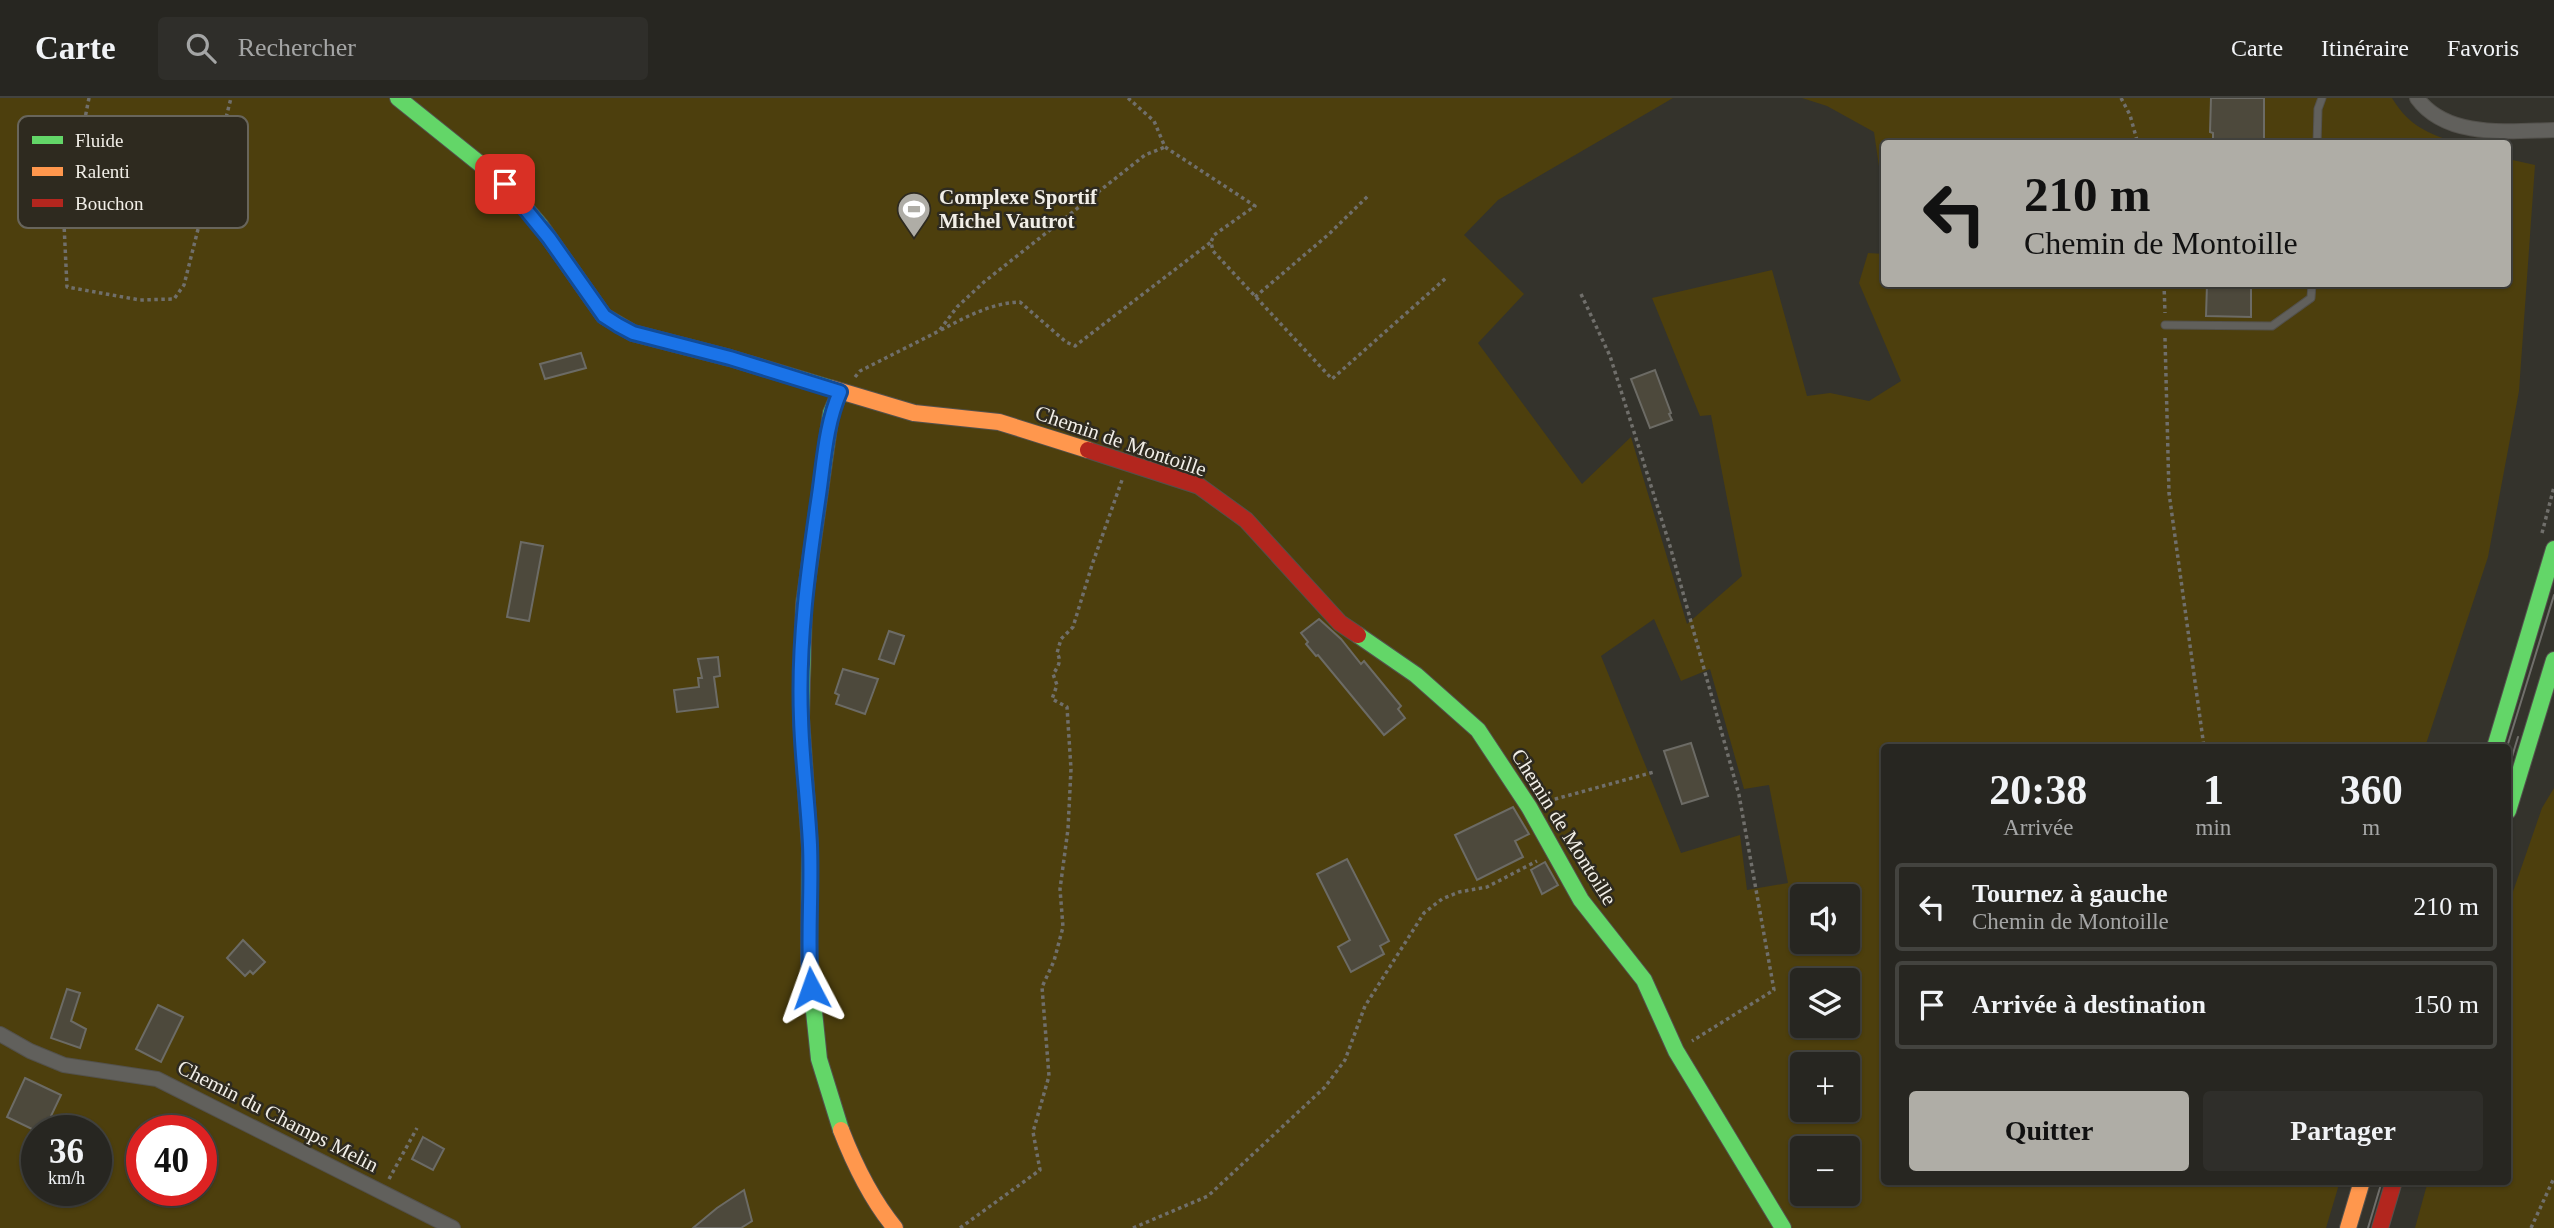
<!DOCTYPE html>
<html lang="fr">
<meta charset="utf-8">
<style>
:root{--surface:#272621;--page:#2f2e2a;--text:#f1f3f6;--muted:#a4a5a5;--line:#43433f;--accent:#afada6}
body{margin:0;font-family:Georgia,serif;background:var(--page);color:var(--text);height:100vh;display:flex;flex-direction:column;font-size:26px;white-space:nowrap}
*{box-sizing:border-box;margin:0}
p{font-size:23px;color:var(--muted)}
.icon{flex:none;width:38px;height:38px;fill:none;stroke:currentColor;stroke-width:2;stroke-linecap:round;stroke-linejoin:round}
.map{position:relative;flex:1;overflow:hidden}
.sheet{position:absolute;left:1881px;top:646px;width:630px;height:441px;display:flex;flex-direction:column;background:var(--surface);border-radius:7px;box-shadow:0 2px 5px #0004,0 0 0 2px var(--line)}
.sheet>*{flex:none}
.banner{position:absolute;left:1881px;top:42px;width:630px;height:147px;border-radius:7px;box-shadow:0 2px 5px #0004,0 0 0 2px var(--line);background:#afada6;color:#111;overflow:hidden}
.fabs{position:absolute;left:1790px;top:786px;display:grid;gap:14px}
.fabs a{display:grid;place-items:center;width:70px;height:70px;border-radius:7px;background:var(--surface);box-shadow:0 2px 5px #0004,0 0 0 2px var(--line);font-size:35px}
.speed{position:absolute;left:21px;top:1017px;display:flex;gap:14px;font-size:35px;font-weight:700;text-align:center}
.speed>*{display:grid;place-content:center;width:91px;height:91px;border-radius:50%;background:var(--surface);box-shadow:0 2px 5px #0004,0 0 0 2px var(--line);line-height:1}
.speed small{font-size:18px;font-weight:400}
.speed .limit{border:10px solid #d22;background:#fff;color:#111}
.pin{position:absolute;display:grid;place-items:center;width:60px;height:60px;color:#fff;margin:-30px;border-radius:14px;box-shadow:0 4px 10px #0006}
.me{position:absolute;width:77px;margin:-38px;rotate:356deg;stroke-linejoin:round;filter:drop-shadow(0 0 5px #0008)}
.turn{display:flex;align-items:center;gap:24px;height:147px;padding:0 28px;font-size:32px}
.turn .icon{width:91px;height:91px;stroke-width:2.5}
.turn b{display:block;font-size:49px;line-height:60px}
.eta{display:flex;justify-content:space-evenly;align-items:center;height:119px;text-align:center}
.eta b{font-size:42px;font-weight:700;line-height:49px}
.cta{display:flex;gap:14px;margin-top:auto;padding:14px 28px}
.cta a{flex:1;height:80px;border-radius:7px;background:var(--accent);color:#111;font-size:28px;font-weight:700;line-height:80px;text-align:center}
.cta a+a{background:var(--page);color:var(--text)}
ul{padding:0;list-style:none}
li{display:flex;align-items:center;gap:21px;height:88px;margin:0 14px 10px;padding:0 14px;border:4px solid var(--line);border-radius:7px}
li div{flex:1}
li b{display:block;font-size:26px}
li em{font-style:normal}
header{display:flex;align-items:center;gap:42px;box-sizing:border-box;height:98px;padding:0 35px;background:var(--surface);border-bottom:2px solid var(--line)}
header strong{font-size:33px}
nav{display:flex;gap:38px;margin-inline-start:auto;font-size:24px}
.search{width:490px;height:63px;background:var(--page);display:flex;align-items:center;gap:18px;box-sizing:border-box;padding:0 24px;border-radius:7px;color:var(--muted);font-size:26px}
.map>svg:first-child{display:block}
.green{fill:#4d3f0d;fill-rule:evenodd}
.building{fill:#4d493c;stroke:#6c6b65;stroke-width:2}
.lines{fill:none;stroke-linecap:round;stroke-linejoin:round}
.lane-casing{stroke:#53514c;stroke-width:9}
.street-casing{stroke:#53514c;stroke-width:16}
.fast-casing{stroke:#53514c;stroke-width:18}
.slow-casing{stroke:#53514c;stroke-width:18}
.jam-casing{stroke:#53514c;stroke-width:18}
.path{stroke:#706f6b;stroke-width:3.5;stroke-dasharray:3.5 3.5;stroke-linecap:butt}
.lane{stroke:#61605c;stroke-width:7}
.street{stroke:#61605c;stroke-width:14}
.fast{stroke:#63d668;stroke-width:16}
.slow{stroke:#ff974d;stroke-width:16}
.jam{stroke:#b3261e;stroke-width:16}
.tram{stroke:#706f6b;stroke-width:2}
.route-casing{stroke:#114b97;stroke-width:18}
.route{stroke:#1a73e8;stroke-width:12}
.labels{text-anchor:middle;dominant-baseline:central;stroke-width:5;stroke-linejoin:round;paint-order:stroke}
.poi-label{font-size:21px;font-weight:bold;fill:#f1eee7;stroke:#2e2a1f;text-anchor:start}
.street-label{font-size:21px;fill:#f1eee7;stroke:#2e2a1f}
.key{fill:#2e2a1f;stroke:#68655b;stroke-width:2}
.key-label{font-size:19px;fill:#f1eee7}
</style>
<header>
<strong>Carte</strong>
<div class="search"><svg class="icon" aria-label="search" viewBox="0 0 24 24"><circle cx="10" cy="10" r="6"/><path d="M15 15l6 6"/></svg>Rechercher</div>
<nav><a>Carte</a><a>Itinéraire</a><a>Favoris</a></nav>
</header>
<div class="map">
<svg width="2554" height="1130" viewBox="0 0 2554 1130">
<rect width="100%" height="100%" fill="#34332c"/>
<g class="green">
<path d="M0,0H1673L1498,102L1464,137L1524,196L1478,245L1582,386L1631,339L1687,526L1742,478L1711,317L1700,318L1652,200L1772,172L1807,298L1830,295L1869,303L1901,283L1859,185L1868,155L1885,156V186H2508V61L2535,67L2519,293L2488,459L2425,649H1885V1083H2340L2326,1130H0ZM1654,521L1681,583L1710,571L1744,691L1769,687L1788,785L1747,792L1740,737L1681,755L1601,558ZM1802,798H1848V844H1802ZM1802,882H1848V928H1802ZM1802,966H1848V1012H1802ZM37,1032H96V1092H37ZM142,1032H201V1092H142ZM1802,1050H1848V1096H1802Z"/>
<path d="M1802,0H2392C2409,28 2427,35 2457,45L1885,46V110L1874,34L1827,8Z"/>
<path d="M2554,690V1130H2415L2428,1083H2508V808L2542,710Z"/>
</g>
<g class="building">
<path d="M2211,0H2264V46H2213V35L2210,34Z"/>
<path d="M2207,186H2251V219L2206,218Z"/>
<path d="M581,255L586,270L545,281L540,266Z"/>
<path d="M1655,272L1671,315L1669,316L1672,322L1650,330L1631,281Z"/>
<path d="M521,444L543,448L529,523L507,519Z"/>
<path d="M1319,521L1341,541L1361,566L1364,563L1401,608L1398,611L1405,620L1384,637L1318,557L1316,558L1306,546L1308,544L1301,535Z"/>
<path d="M889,533L904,538L894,566L879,561Z"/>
<path d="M718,559L720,578L714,579L718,609L677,614L674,592L699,589L698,580H702L698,561Z"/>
<path d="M843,571L878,581L865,616L836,606L839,597L835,595Z"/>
<path d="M1691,645L1708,698L1682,706L1664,653Z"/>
<path d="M1513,709L1529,736L1515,743L1523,759L1477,782L1455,737Z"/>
<path d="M1347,761L1389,843L1380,848L1384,856L1351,874L1338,849L1350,842L1317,776Z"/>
<path d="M1545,764L1558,787L1542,796L1531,772Z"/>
<path d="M243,842L265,864L253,876L250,873L245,878L227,860Z"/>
<path d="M67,891L80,895L71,923L86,931L80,950L51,940Z"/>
<path d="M158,907L183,919L161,964L136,951Z"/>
<path d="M25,980L61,997L50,1020L75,1032H34L7,1019Z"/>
<path d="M423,1039L444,1051L433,1072L412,1061Z"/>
<path d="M744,1092L752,1123L741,1130H693L717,1110Z"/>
</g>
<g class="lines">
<defs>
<g id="lane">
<path d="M2317,46L2318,11L2322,0"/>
<path d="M2165,227L2272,228L2311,200L2312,186"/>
</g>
<g id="street">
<path d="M2417,0C2447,41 2509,33 2554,32"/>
<path d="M0,936L30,953L64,967L157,981L453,1130"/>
</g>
<g id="fast">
<path d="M398,0L505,86L540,127L604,218L633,235L730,260L830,290"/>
<path d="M840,294L831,315L804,506L801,620L810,750L809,866L819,961L841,1032"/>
<path d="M1358,537L1416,577L1478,632L1529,709L1581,802L1644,882L1676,953L1783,1130"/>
<path d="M2495,649L2554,451"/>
<path d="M2508,713L2554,562"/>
</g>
<g id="slow">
<path d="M830,290L914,315L999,324L1088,352"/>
<path d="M841,1032C855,1068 871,1101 895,1130"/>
<path d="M2348,1130L2362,1083"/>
</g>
<g id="jam">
<path d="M1088,352L1199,388L1246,422L1340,525L1358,537"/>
<path d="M2380,1130L2394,1083"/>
</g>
</defs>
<use href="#lane" class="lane-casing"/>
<use href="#street" class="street-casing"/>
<use href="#fast" class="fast-casing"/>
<use href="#slow" class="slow-casing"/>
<use href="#jam" class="jam-casing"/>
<g class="path">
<path d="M89,0L64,126L67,189L140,202L174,201L184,187L231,0"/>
<path d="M1128,0L1154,23L1165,49L1255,108L1214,137L1211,144L1213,153L1332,281L1446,180"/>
<path d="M2121,0L2130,17L2138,46"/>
<path d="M2164,186L2165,215"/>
<path d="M1581,196L1610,258L1670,448L1739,697L1774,892L1692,943"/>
<path d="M1255,199L1329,136L1369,97"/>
<path d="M941,232C966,219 991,205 1020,204L1066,244L1075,248L1211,144"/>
<path d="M2165,240L2169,395L2204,649"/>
<path d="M855,279L860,273L939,233L957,209L984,184L1145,57L1165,49"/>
<path d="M2542,435L2554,389"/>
<path d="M1548,703L1654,674"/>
<path d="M389,1081L417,1030"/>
<path d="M960,1130L1040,1072L1033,1034L1049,978L1042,889L1054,863L1063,829L1060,791L1068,731L1071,671L1067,609L1052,601L1057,587L1053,576C1058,569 1062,563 1057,555L1061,541L1073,529L1092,467L1122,382"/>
<path d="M1133,1130L1208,1098L1325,989L1345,962L1365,908L1424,815L1442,801L1459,794L1487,789L1537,763"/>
<path d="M2531,1130L2554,1080"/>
</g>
<use href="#lane" class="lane"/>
<use href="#street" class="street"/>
<use href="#fast" class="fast"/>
<use href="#slow" class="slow"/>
<use href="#jam" class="jam"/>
<g class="tram">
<path d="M2507,649L2554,497"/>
<path d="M2508,672L2518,639"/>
<path d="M2368,1130L2382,1083"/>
</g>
</g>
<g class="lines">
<defs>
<path id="route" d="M505,86L549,140L604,218L618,227L633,235L730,260L840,294C826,326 824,362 819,397C808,471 798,545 801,620C802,662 808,704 810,747C812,795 807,842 811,890"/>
</defs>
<use href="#route" class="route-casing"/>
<use href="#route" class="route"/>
</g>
<defs>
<symbol id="stadium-pin" viewBox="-11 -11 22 30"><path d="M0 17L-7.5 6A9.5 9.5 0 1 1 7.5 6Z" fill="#afada6" stroke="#2e2a1f"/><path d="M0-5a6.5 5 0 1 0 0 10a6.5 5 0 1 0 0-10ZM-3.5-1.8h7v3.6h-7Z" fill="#fff"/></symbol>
</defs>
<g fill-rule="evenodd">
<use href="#stadium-pin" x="895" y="92" width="38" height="52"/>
</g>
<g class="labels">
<g class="poi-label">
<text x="939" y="99">Complexe Sportif<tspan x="939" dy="24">Michel Vautrot</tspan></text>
</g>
<g class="street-label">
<text transform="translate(1121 343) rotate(19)">Chemin de Montoille</text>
<text transform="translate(1564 729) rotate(58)">Chemin de Montoille</text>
<text transform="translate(278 1018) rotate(27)">Chemin du Champs Melin</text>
</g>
</g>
<rect x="18" y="18" width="230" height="112" rx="10" class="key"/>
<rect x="32" y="38" width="31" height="8" fill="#63d668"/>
<rect x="32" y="69" width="31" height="9" fill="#ff974d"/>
<rect x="32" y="101" width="31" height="8" fill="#b3261e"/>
<g class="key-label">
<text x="75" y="49">Fluide</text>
<text x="75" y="80">Ralenti</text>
<text x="75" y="112">Bouchon</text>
</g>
</svg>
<div class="fabs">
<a><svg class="icon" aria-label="sound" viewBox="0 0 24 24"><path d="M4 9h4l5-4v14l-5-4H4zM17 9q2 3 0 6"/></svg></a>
<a><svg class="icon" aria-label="layers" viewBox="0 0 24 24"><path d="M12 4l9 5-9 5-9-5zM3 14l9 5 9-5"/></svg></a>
<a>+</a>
<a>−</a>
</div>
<div class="speed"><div>36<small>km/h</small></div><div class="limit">40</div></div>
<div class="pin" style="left:505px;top:86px;background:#d93025"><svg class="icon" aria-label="arrive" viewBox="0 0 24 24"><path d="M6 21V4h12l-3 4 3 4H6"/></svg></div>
<svg class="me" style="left:811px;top:890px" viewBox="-20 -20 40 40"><path d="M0-17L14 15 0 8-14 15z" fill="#1a73e8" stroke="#fff" stroke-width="4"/></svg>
<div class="banner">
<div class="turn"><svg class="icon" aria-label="left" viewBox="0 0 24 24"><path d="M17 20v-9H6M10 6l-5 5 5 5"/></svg><div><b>210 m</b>Chemin de Montoille</div></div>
</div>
<section class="sheet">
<div class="eta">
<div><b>20:38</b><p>Arrivée</p></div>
<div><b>1</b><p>min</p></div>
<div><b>360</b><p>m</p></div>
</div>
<ul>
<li><svg class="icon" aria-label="left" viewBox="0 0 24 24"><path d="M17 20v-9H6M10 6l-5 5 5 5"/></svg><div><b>Tournez à gauche</b><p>Chemin de Montoille</p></div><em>210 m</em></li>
<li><svg class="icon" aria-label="arrive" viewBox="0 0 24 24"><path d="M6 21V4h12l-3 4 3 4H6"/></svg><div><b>Arrivée à destination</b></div><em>150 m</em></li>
</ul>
<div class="cta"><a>Quitter</a><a>Partager</a></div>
</section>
</div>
